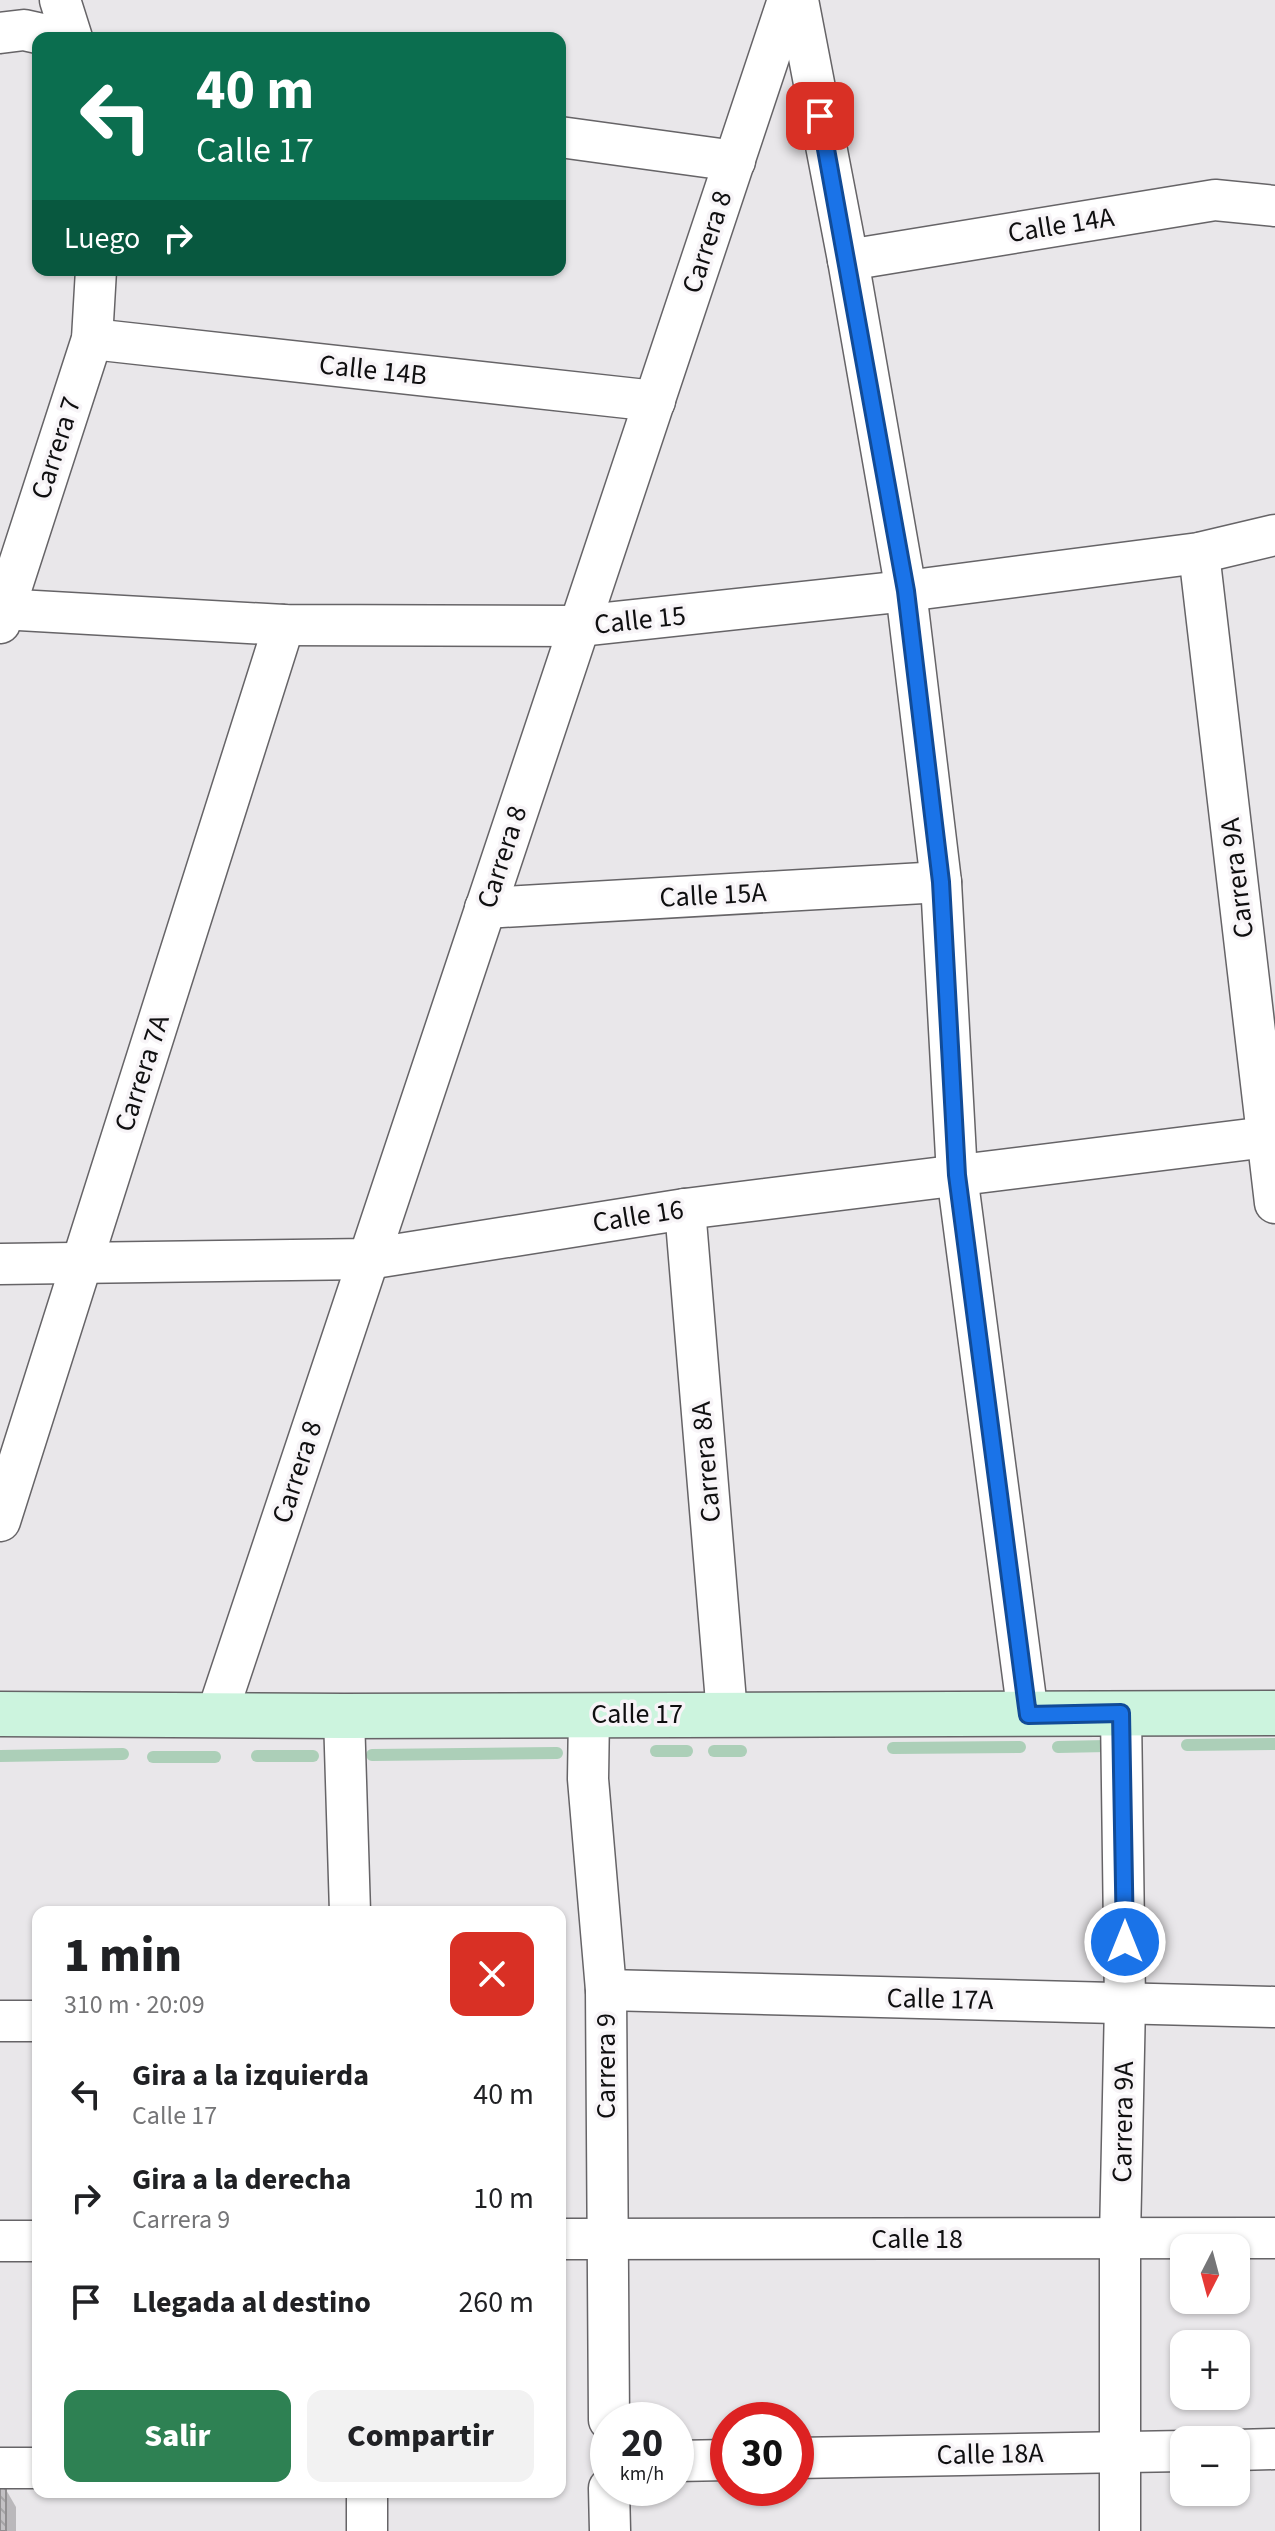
<!DOCTYPE html>
<html lang="es">
<meta charset="utf-8">
<style>
:root{--surface:#fff;--page:#f2f2f2;--text:#202124;--muted:#757577;--accent:#2e8153}
body{margin:0;font-family:"Source Sans 3",sans-serif;background:var(--page);color:var(--text);height:100vh;display:flex;flex-direction:column;font-size:30px;white-space:nowrap}
*{box-sizing:border-box;margin:0}
p{font-size:26px;color:var(--muted)}
.icon{flex:none;width:44px;height:44px;fill:none;stroke:currentColor;stroke-width:2;stroke-linecap:round;stroke-linejoin:round}
.map{position:relative;flex:1;overflow:hidden}
.side{position:absolute;left:32px;top:1906px;width:534px;height:592px;display:flex;flex-direction:column;background:var(--surface);border-radius:16px;box-shadow:0 2px 6px #0004}
.side>*{flex:none}
.guide{position:absolute;left:32px;top:32px;width:534px;height:244px;border-radius:16px;box-shadow:0 2px 6px #0004;background:#0b6e4f;color:#fff;overflow:hidden}
.needle{width:52px;rotate:186deg}
.controls{position:absolute;left:1170px;top:2234px;display:grid;gap:16px}
.controls a{display:grid;place-items:center;width:80px;height:80px;border-radius:16px;background:var(--surface);box-shadow:0 2px 6px #0004;font-size:40px}
.speed{position:absolute;left:590px;top:2402px;display:flex;gap:16px;font-size:40px;font-weight:700;text-align:center}
.speed>*{display:grid;place-content:center;width:104px;height:104px;border-radius:50%;background:var(--surface);box-shadow:0 2px 6px #0004;line-height:1}
.speed small{font-size:20px;font-weight:400}
.speed .limit{border:12px solid #d22;background:#fff;color:#111}
.pin{position:absolute;display:grid;place-items:center;width:68px;height:68px;color:#fff;margin:-34px;border-radius:16px;box-shadow:0 4px 12px #0006}
.me{position:absolute;width:88px;margin:-44px;rotate:0deg;stroke-linejoin:round;filter:drop-shadow(0 0 6px #0008)}
.turn{display:flex;align-items:center;gap:28px;height:168px;padding:0 32px;font-size:36px}
.turn .icon{width:104px;height:104px;stroke-width:2.5}
.turn b{display:block;font-size:56px;line-height:68px}
.then{display:flex;align-items:center;height:76px;padding:0 32px;background:#0003;gap:16px;font-size:30px}
.round{display:grid;place-items:center;flex:none;width:84px;height:84px;border-radius:16px;background:var(--page)}
.head{display:flex;align-items:center;justify-content:space-between;height:136px;padding:0 32px}
h1{font-size:48px;font-weight:800;line-height:60px}
.primary-button{display:flex;gap:16px;margin-top:auto;padding:16px 32px}
.primary-button a{flex:1;height:92px;border-radius:16px;background:var(--accent);color:#fff;font-size:32px;font-weight:800;line-height:92px;text-align:center}
.primary-button a+a{background:var(--page);color:var(--text)}
ul{padding:0;list-style:none}
li{display:flex;align-items:center;gap:24px;height:104px;padding:0 32px}
li div{flex:1}
li b{display:block;font-size:30px}
li em{font-style:normal}
.map>svg:first-child{display:block}
.shadow{fill:#0003}
.lines{fill:none;stroke-linecap:round;stroke-linejoin:round}
.stream{stroke:#accfb8;stroke-width:12}
.building{fill:url(#building-back-hatch);stroke:#918f91;stroke-width:2}
.street-casing{stroke:#666467;stroke-width:43}
.secondary-casing{stroke:#666467;stroke-width:47}
.street{stroke:#fff;stroke-width:40}
.secondary{stroke:#ccf4de;stroke-width:44}
.route-casing{stroke:#114b97;stroke-width:20}
.route{stroke:#1a73e8;stroke-width:14}
.labels{text-anchor:middle;dominant-baseline:central;stroke-width:7;stroke-linejoin:round;paint-order:stroke}
.street-label{font-size:28px;fill:#0f0f10;stroke:#f7f4f7}
</style>
<div class="map">
<svg width="1275" height="2531" viewBox="0 0 1275 2531">
<defs>
<pattern id="building-back-hatch" width="6" height="6" patternUnits="userSpaceOnUse" patternTransform="scale(2)"><rect width="6" height="6" fill="#c3c1c4"/><path d="M-1 5l2 2M0 0l6 6M5-1l2 2" fill="none" stroke="#a6a5a7"/></pattern>
</defs>
<rect width="100%" height="100%" fill="#e9e7ea"/>
<path class="shadow" d="M5,2488L16,2507V2531H0Z"/>
<g class="lines">
<g class="stream">
<path d="M1187,1745L1275,1744"/>
<path d="M1058,1747L1107,1746"/>
<path d="M893,1748L1020,1747"/>
<path d="M656,1751H687"/>
<path d="M714,1751H741"/>
<path d="M372,1755L557,1753"/>
<path d="M0,1756L123,1754"/>
<path d="M257,1756H313"/>
<path d="M153,1757H215"/>
</g>
</g>
<rect class="building" x="0" y="2486" width="6" height="45"/>
<g class="lines">
<defs>
<g id="street">
<path d="M60,0L72,38"/>
<path d="M798,0L848,260L906,591L941,882L957,1175L1028,1715"/>
<path d="M0,33L24,30L60,38"/>
<path d="M560,137L735,161"/>
<path d="M848,260L1215,200L1275,206"/>
<path d="M92,339L655,401"/>
<path d="M1199,553L1275,1203"/>
<path d="M0,609L284,625L579,626L906,591L1199,553L1275,535"/>
<path d="M0,623L92,339L96,270"/>
<path d="M485,908L941,882"/>
<path d="M685,1209L727,1714"/>
<path d="M0,1264L368,1259L685,1209L1275,1136"/>
<path d="M0,1521L284,625"/>
<path d="M217,1714L788,0"/>
<path d="M589,1714L588,1779L606,1990L609,2420"/>
<path d="M344,1716L350,1912"/>
<path d="M606,1990L1275,2007"/>
<path d="M0,2021H38"/>
<path d="M560,2239L1275,2238"/>
<path d="M0,2241H38"/>
<path d="M1236,2450L1275,2449"/>
<path d="M796,2458L1184,2451"/>
<path d="M676,2461L728,2460"/>
<path d="M0,2468H38"/>
<path d="M609,2488L610,2531"/>
<path d="M367,2492V2531"/>
<path d="M1120,2531V2238L1125,2003L1121,1713"/>
</g>
<path id="secondary" d="M0,1714L344,1716L1275,1713"/>
</defs>
<use href="#street" class="street-casing"/>
<use href="#secondary" class="secondary-casing"/>
<use href="#street" class="street"/>
<use href="#secondary" class="secondary"/>
</g>
<g class="lines">
<defs>
<path id="route" d="M820,116L906,591L941,882L957,1175L1028,1715L1121,1713L1125,1942"/>
</defs>
<use href="#route" class="route-casing"/>
<use href="#route" class="route"/>
</g>
<g class="labels">
<g class="street-label">
<text transform="translate(1061 225) rotate(-9)">Calle 14A</text>
<text transform="translate(707 242) rotate(-72)">Carrera 8</text>
<text transform="translate(373 370) rotate(6)">Calle 14B</text>
<text transform="translate(56 448) rotate(-72)">Carrera 7</text>
<text transform="translate(640 620) rotate(-6)">Calle 15</text>
<text transform="translate(502 857) rotate(-72)">Carrera 8</text>
<text transform="translate(1237 878) rotate(-97)">Carrera 9A</text>
<text transform="translate(713 895) rotate(-3)">Calle 15A</text>
<text transform="translate(142 1073) rotate(-72)">Carrera 7A</text>
<text transform="translate(638 1216) rotate(-9)">Calle 16</text>
<text transform="translate(706 1462) rotate(-95)">Carrera 8A</text>
<text transform="translate(297 1472) rotate(-72)">Carrera 8</text>
<text x="637" y="1714">Calle 17</text>
<text transform="translate(940 1999) rotate(1)">Calle 17A</text>
<text transform="translate(606 2066) rotate(-90)">Carrera 9</text>
<text transform="translate(1123 2122) rotate(-89)">Carrera 9A</text>
<text x="917" y="2239">Calle 18</text>
<text transform="translate(990 2454) rotate(-1)">Calle 18A</text>
</g>
</g>
</svg>
<div class="controls">
<a><svg class="needle" viewBox="-14 -14 28 28"><path d="M0-13l5 13h-10z" fill="#e53935"/><path d="M0 13l5-13h-10z" fill="#757577"/></svg></a>
<a>+</a>
<a>−</a>
</div>
<div class="speed"><div>20<small>km/h</small></div><div class="limit">30</div></div>
<div class="pin" style="left:820px;top:116px;background:#d93025"><svg class="icon" aria-label="arrive" viewBox="0 0 24 24"><path d="M6 21V4h12l-3 4 3 4H6"/></svg></div>
<svg class="me" style="left:1125px;top:1942px" viewBox="-20 -20 40 40"><circle r="17" fill="#1a73e8" stroke="#fff" stroke-width="3"/><path d="M0-11L8 9 0 5-8 9z" fill="#fff"/></svg>
<div class="guide">
<div class="turn"><svg class="icon" aria-label="left" viewBox="0 0 24 24"><path d="M17 20v-9H6M10 6l-5 5 5 5"/></svg><div><b>40 m</b>Calle 17</div></div>
<div class="then">Luego<svg class="icon" aria-label="right" viewBox="0 0 24 24"><path d="M7 20v-9h11M14 6l5 5-5 5"/></svg></div>
</div>
<section class="side">
<div class="head"><div><h1>1 min</h1><p>310 m · 20:09</p></div><a class="round" style="background:#d93025;color:#fff"><svg class="icon" aria-label="close" viewBox="0 0 24 24"><path d="M6 6l12 12M18 6L6 18"/></svg></a></div>
<ul>
<li><svg class="icon" aria-label="left" viewBox="0 0 24 24"><path d="M17 20v-9H6M10 6l-5 5 5 5"/></svg><div><b>Gira a la izquierda</b><p>Calle 17</p></div><em>40 m</em></li>
<li><svg class="icon" aria-label="right" viewBox="0 0 24 24"><path d="M7 20v-9h11M14 6l5 5-5 5"/></svg><div><b>Gira a la derecha</b><p>Carrera 9</p></div><em>10 m</em></li>
<li><svg class="icon" aria-label="arrive" viewBox="0 0 24 24"><path d="M6 21V4h12l-3 4 3 4H6"/></svg><div><b>Llegada al destino</b></div><em>260 m</em></li>
</ul>
<div class="primary-button"><a>Salir</a><a>Compartir</a></div>
</section>
</div>
